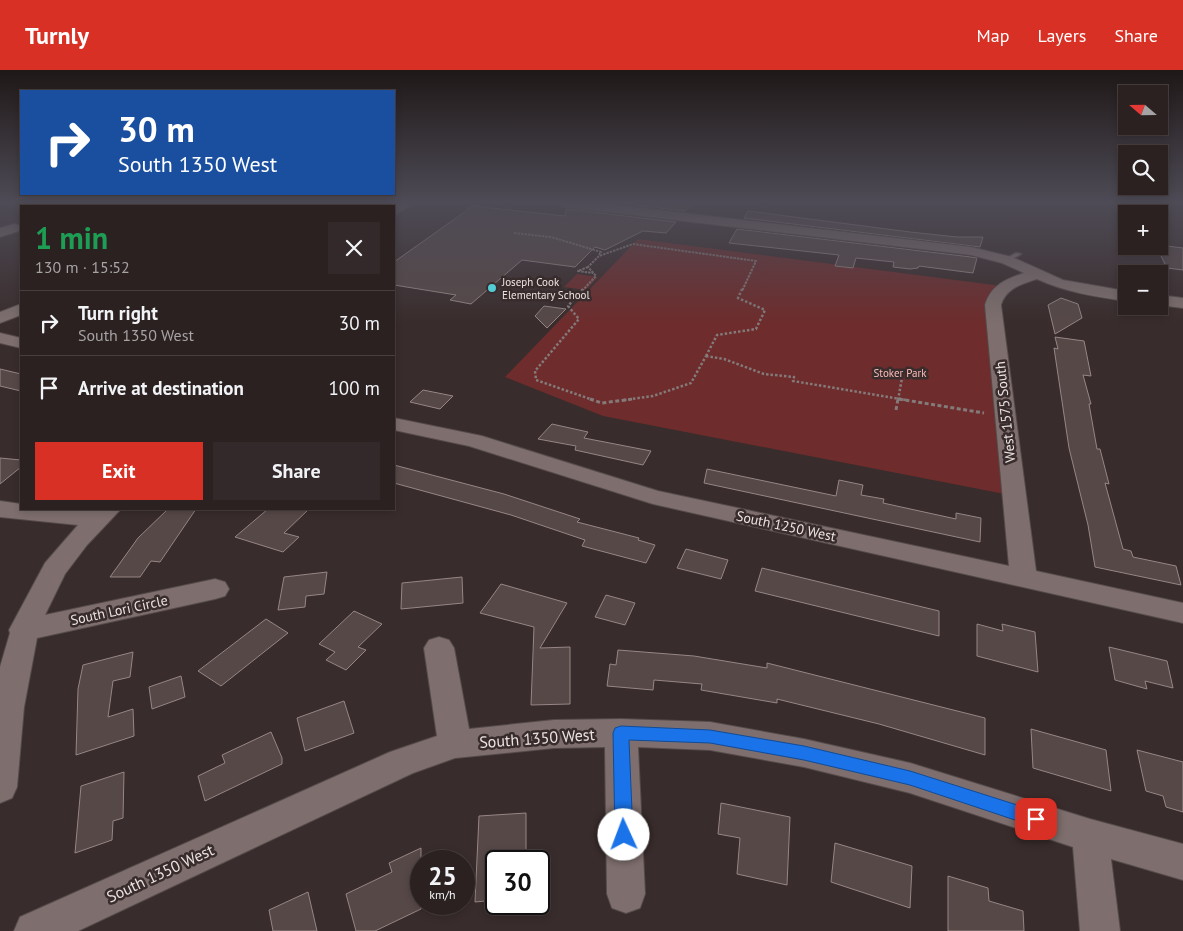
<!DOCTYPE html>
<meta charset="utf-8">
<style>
:root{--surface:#2b2121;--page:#33292a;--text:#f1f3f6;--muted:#a6a3a5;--line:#473e3f;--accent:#d93025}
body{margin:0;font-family:"PT Sans",sans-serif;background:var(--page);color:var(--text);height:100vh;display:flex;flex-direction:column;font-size:19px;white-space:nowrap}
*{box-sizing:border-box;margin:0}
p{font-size:16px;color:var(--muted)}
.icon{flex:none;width:28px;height:28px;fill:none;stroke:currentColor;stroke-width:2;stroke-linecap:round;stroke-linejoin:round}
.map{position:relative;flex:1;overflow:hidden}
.details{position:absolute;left:20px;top:135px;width:375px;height:305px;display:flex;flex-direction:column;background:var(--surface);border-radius:0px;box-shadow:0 2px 8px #0003,0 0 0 1px var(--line)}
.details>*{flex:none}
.top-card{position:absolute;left:20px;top:20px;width:375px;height:105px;border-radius:0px;box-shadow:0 2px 8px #0003,0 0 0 1px var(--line);background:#1a4fa0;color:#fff;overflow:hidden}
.needle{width:32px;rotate:290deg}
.tools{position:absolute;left:1118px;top:15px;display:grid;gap:10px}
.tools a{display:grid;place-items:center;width:50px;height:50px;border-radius:0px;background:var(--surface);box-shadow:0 2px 8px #0003,0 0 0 1px var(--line);font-size:25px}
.speed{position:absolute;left:410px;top:780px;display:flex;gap:10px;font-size:25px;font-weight:700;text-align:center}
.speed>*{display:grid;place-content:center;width:65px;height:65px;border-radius:50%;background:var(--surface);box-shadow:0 2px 8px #0003,0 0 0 1px var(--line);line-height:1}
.speed small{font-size:12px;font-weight:400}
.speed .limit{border:2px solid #111;border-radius:8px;background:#fff;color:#111}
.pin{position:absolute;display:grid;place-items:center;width:42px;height:42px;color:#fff;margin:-21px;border-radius:10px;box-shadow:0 2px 8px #0006}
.me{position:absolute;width:55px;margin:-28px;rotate:358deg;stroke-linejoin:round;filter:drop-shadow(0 0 4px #0008)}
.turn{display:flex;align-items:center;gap:18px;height:105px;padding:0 15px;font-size:22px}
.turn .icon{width:65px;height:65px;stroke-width:2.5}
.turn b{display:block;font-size:35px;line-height:42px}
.round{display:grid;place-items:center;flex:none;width:52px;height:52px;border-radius:0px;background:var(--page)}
.summary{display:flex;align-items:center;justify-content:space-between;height:85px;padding:0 15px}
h1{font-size:30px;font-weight:700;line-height:38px;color:#1e9e55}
.button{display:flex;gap:10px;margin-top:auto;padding:10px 15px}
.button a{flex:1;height:58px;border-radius:0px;background:var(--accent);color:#fff;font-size:20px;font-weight:700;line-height:58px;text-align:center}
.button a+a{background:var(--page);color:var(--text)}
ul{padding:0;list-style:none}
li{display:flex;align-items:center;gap:15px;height:65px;padding:0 15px;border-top:1px solid var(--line)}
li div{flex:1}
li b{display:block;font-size:19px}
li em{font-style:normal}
header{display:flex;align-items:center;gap:30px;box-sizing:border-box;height:70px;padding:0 25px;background:var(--accent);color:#fff}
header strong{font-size:24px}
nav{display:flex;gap:28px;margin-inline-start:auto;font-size:18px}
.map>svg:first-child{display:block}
.green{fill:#6e2c2c}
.building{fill:#564847;stroke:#968685}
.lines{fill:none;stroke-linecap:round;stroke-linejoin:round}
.lane-casing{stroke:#554b4a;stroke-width:3}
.street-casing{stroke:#554b4a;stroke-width:2}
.path-far2{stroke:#857a7a;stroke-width:2;stroke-dasharray:2.5 1;stroke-linecap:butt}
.path-far1{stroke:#857a7a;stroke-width:2.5;stroke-dasharray:2.5 2;stroke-linecap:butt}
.path{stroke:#857a7a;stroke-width:3;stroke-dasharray:4 2.5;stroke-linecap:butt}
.lane{fill:#7e6f6e;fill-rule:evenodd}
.street{fill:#7e6f6e;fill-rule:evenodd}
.route{fill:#1a73e8;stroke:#114b97}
.poi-dot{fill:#52ccd5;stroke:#392c2c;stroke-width:2}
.labels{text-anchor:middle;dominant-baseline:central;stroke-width:5;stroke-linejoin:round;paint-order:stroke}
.far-poi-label{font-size:11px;fill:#ebe3e2;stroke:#392c2c;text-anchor:start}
.far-park-label{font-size:11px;fill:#fdbbb8;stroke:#392c2c}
.street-label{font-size:14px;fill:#ebe3e2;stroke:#392c2c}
.near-street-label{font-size:16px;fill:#ebe3e2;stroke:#392c2c}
</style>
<header>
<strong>Turnly</strong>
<nav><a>Map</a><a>Layers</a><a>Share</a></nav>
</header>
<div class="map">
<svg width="1183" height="861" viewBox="0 0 1183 861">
<rect width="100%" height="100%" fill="#392c2c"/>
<g class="green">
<path d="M49,133H171L164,136H67Z"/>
<path d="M638,169L1002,216L996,227L1015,426L603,346L505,307Z"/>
<path d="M577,204L598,207L586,220L564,217Z"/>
</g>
<g class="building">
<path d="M620,133H692L685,141Z"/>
<path d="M473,136L565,146L566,139L676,152L666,163L643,161L605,180L595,177L575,197L522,190L471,234L450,230L456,225L394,215V192Z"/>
<path d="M748,141L910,162L957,167H983L980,177L744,148Z"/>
<path d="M737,159L971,187L977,188L973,203L919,196L918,198L910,199L893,197L894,192L856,188L853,198L835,196L839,185L729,173Z"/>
<path d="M1159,175L1183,178V200L1167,198L1156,176Z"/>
<path d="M1061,228L1078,234L1082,248L1055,264L1048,235Z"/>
<path d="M544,236L566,239L547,258L535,246Z"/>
<path d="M1055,267L1084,271L1091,306L1083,305L1091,334H1089L1097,379H1100L1109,414L1105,413L1123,479L1131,481L1133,487L1176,496L1181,515L1095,497L1088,455L1069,378L1054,278L1058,279Z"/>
<path d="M0,299L21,304V321L0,316Z"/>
<path d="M423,320L453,326L440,339L410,332Z"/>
<path d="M552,354L588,362L584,368L651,381L643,395L575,380L576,376L538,369Z"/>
<path d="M0,388L21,390V397L0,414Z"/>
<path d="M394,395L504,424L580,449L577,452L639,468L638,470L655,475L646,493L582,476L585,470L511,445L394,413Z"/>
<path d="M707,399L836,426L839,410L863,415L861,425L884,429L883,433L956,449V443L981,448L980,472L704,413Z"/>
<path d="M168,439H196L160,492L151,491L140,507H110L138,468Z"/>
<path d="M268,439H309L284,463L299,467L283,482L235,467Z"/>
<path d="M686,479L728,490L721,509L677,498Z"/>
<path d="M762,498L939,541V566L755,521Z"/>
<path d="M327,502L324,524L306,526L305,537L278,540L284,507Z"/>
<path d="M462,507L463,533L401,539L402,513Z"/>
<path d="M501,514L567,533L540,578L570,577V634L531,635L534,557L480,543Z"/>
<path d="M606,525L635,533L625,555L595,547Z"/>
<path d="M354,541L382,554L358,577L366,580L346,600L326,590L335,582L319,574Z"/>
<path d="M266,549L288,563L221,616L198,601Z"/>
<path d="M977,554L1003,561L1002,554L1035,562L1038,602L977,586Z"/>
<path d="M1109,577L1167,591L1173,618L1145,611L1147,619L1115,610Z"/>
<path d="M618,580L694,586L767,598V593L985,648V685L879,654L777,629V633L701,620L702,614L654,610L653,620L607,616L610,594L616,595Z"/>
<path d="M133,582L130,607L113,611L108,647L133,639L134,666L76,685L78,619L83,595Z"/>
<path d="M181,606L185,627L152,639L149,617Z"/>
<path d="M344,631L354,663L305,681L297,648Z"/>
<path d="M1031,659L1106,680L1111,721L1033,698Z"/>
<path d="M271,662L282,688V694L205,731L198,706L225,693L222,685Z"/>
<path d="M1137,680L1183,692V742L1166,737L1163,726L1146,721Z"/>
<path d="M124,702L123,748L113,751L112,770L75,783L81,716Z"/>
<path d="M721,733L790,747L787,815L737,804L740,768L718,764Z"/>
<path d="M526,743V791H496V830L475,832L479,746Z"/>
<path d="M835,773L912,796L910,838L831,812Z"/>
<path d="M421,778V839L375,861H356L346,824L392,802L389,793Z"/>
<path d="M948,806L988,818L989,831L1023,841L1024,861H948Z"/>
<path d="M308,822L317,861H273L269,840Z"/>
</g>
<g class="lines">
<defs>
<g id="lane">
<path d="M66,133H82L90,136H78Z"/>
<path d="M160,133H169L163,136H156Z"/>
<path d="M1016,183L1021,184L1009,191H1005V189Z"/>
</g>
<g id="street">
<path d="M237,133H254L251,136H236Z"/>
<path d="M398,133H413L394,146V136Z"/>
<path d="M558,133H600L971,177L1012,187L1063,210L1126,221V231C1096,227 1065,222 1037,209C1022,214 1006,218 1001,235L1036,501L1183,533V553L653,434L469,376L394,360V348L482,366L658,421L1009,496L985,235C991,215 1006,209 1024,203L1002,193L971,185L564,137Z"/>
<path d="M14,154L19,155L21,158L19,161L0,167V158Z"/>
<path d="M1159,225L1183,228V238L1159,235Z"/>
<path d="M21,234V245L0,253V242Z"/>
<path d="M0,263L21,268V278L0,273Z"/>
<path d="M0,431L21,434V439L93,441L95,439H121L87,475L65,504L45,545L215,509L225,512L229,519L225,526L215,529L37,568L24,637L17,717L12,728L0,733V597L10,563L9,560L45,493L78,455L0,447Z"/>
<path d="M439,567L449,570L454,578L469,659L554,650L621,649L710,652L804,669L910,693L1090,749L1183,774V810L1111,789L1120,861H1080L1073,777L910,723L804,697L710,680L638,677L645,824L640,838L626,843L612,838L607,824L605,677L554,678L455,688L413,703L78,861H14L20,847L390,682L437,666L424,578L429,570Z"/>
</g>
</defs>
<use href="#lane" class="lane-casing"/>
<use href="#street" class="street-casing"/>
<g class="path-far2">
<path d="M514,163L551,167L601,182L599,185"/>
<path d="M588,197L578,201L593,203"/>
<path d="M582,221L596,206L588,197L599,186L633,174L756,191L742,221"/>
</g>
<g class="path-far1">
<path d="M583,219L568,236L579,249L535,301L536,310L593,330"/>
<path d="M706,286L724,289L764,304L794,307L793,311L906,330"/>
<path d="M706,286L717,265L756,259L765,240L738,228L742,219"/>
<path d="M624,330L653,326L691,313L706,286"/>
<path d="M898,330L902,308"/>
</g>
<g class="path">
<path d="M590,329L602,333L633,329"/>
<path d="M899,329L984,343"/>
<path d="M896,340L898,329"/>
</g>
<use href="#lane" class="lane"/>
<use href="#street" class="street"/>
</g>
<linearGradient id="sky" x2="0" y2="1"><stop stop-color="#1f1818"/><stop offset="0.52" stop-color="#4e4b56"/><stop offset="1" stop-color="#4e4b56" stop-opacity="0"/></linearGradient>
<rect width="1183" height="254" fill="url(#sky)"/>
<path class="route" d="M621,656L710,660L804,676L910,701L1036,741L1042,743L1044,749L1042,754L1036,757L910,715L804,690L710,673L629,670L633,765L630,771L624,773L618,771L615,765L613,663L615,658Z"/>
<circle class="poi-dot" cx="492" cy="218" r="5"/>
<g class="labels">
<g class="far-poi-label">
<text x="502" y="212">Joseph Cook<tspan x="502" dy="13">Elementary School</tspan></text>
</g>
<g class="far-park-label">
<text x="900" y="303">Stoker Park</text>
</g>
<g class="street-label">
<text transform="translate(1005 342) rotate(-96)">West 1575 South</text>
<text transform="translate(786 456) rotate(12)">South 1250 West</text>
<text transform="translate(119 540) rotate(-12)">South Lori Circle</text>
</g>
<g class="near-street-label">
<text transform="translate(537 668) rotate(-4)">South 1350 West</text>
<text transform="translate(160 803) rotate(-25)">South 1350 West</text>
</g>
</g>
</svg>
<div class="tools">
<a><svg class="needle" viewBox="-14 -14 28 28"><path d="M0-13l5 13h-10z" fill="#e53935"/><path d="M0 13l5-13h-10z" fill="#a6a3a5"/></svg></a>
<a><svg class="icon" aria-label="search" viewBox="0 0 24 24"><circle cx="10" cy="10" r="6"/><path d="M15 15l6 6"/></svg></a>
<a>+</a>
<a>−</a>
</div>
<div class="speed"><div>25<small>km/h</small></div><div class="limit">30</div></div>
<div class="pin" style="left:1036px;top:749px;background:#d93025"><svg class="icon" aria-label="arrive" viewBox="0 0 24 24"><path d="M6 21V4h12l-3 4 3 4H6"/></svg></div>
<svg class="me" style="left:624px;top:765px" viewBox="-20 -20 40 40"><circle r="19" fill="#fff"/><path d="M0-13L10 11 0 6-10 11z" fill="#1a73e8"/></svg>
<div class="top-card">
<div class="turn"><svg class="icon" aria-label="right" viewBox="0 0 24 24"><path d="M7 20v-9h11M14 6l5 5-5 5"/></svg><div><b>30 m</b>South 1350 West</div></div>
</div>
<section class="details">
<div class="summary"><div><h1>1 min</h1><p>130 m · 15:52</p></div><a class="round"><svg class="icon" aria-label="close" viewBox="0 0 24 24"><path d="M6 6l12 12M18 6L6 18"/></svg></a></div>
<ul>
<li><svg class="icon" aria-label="right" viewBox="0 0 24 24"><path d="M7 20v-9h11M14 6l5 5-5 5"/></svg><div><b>Turn right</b><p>South 1350 West</p></div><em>30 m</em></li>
<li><svg class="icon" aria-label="arrive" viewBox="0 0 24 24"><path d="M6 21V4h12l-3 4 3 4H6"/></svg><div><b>Arrive at destination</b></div><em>100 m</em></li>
</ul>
<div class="button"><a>Exit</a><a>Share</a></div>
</section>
</div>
